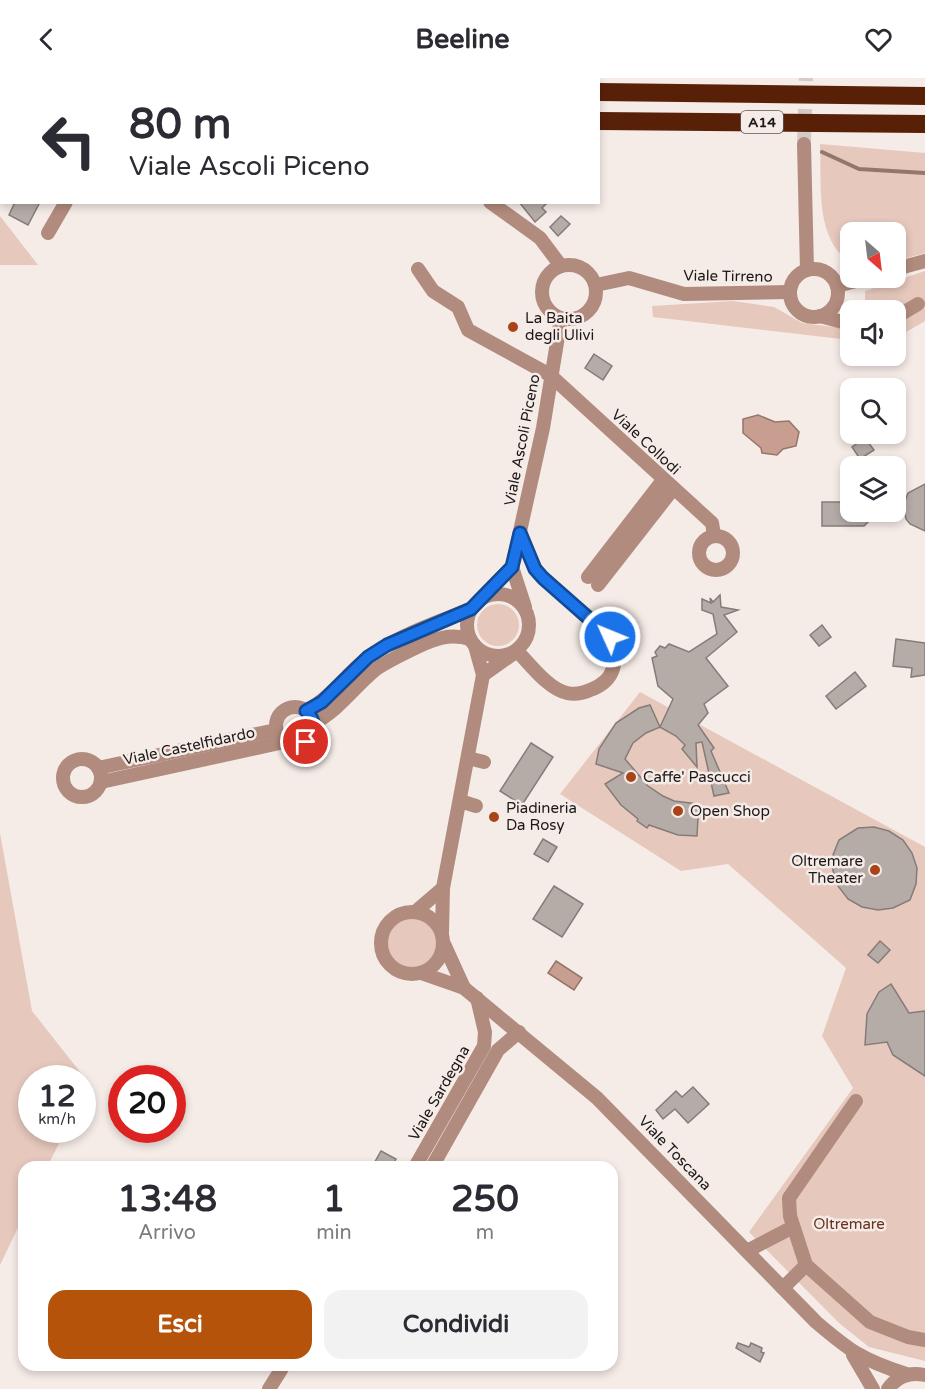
<!DOCTYPE html>
<html lang="it">
<style>
:root{--surface:#fff;--page:#f2f2f3;--text:#2b2b33;--muted:#7c7c81;--accent:#b45309}
body{margin:0;font-family:"Varela Round",sans-serif;background:var(--page);color:var(--text);height:100vh;display:flex;flex-direction:column;font-size:22px;white-space:nowrap}
*{box-sizing:border-box;margin:0}
p{font-size:20px;color:var(--muted)}
.icon{flex:none;width:33px;height:33px;fill:none;stroke:currentColor;stroke-width:2;stroke-linecap:round;stroke-linejoin:round}
.map{position:relative;flex:1;overflow:hidden}
.details{position:absolute;left:18px;top:1083px;width:600px;height:210px;display:flex;flex-direction:column;background:var(--surface);border-radius:18px;box-shadow:0 3px 9px #0003}
.details>*{flex:none}
.top-card{position:absolute;left:0px;top:0px;width:600px;height:126px;box-shadow:0 3px 9px #0003;background:#fff;color:var(--text);overflow:hidden}
.needle{width:39px;rotate:152deg}
.fabs{position:absolute;left:840px;top:144px;display:grid;gap:12px}
.fabs a{display:grid;place-items:center;width:66px;height:66px;border-radius:12px;background:var(--surface);box-shadow:0 3px 9px #0003;font-size:30px}
.speed{position:absolute;left:18px;top:987px;display:flex;gap:12px;font-size:30px;font-weight:700;text-align:center}
.speed>*{display:grid;place-content:center;width:78px;height:78px;border-radius:50%;background:var(--surface);box-shadow:0 3px 9px #0003;line-height:1}
.speed small{font-size:15px;font-weight:400}
.speed .limit{border:9px solid #d22;background:#fff;color:#111}
.pin{position:absolute;display:grid;place-items:center;width:51px;height:51px;color:#fff;margin:-26px;border:3px solid #fff;border-radius:50%;box-shadow:0 2px 6px #0007}
.me{position:absolute;width:66px;margin:-33px;rotate:314deg;stroke-linejoin:round;filter:drop-shadow(0 0 4px #0008)}
.turn{display:flex;align-items:center;gap:21px;height:126px;padding:0 30px;font-size:27px}
.turn .icon{width:78px;height:78px;stroke-width:2.5}
.turn b{display:block;font-size:42px;line-height:51px}
.eta{display:flex;justify-content:space-evenly;align-items:center;height:102px;text-align:center}
.eta b{font-size:36px;font-weight:700;line-height:42px}
.action{display:flex;gap:12px;margin-top:auto;padding:12px 30px}
.action a{flex:1;height:69px;border-radius:18px;background:var(--accent);color:#fff;font-size:24px;font-weight:700;line-height:69px;text-align:center}
.action a+a{background:var(--page);color:var(--text)}
header{display:flex;justify-content:space-between;align-items:center;height:78px;padding:0 30px;background:var(--surface);font-size:27px;font-weight:700}
.map>svg:first-child{display:block}
.green{fill:#e6c8bd}
.water{fill:#c79e8f;stroke:#94766b;stroke-width:1.5}
.lines{fill:none;stroke-linecap:round;stroke-linejoin:round}
.stream{stroke:#94766b;stroke-width:4}
.building{fill:#b5aca8;stroke:#857c79;stroke-width:1.5}
.minor-tunnel{stroke:#d4cbc8;stroke-width:14;stroke-dasharray:14 7;stroke-linecap:butt}
.minor{stroke:#b18b7d;stroke-width:14}
.highway{stroke:#592008;stroke-width:18}
.route-casing{stroke:#114b97;stroke-width:15}
.route{stroke:#1a73e8;stroke-width:10}
.poi-dot{fill:#a94318;stroke:#f5ebe7;stroke-width:2}
.labels{text-anchor:middle;dominant-baseline:central;stroke-width:5;stroke-linejoin:round;paint-order:stroke}
.shield{fill:#f5ebe7;stroke:#5d5755;stroke-width:1.5}
.shield-label{font-size:14px;font-weight:bold;fill:#1c1817}
.street-label{font-size:15px;fill:#1c1817;stroke:#f5ebe7}
.poi-label{font-size:15px;fill:#1c1817;stroke:#f5ebe7;text-anchor:start}
.park-label{font-size:15px;fill:#68321e;stroke:#f5ebe7}
</style>
<header><svg class="icon" aria-label="back" viewBox="0 0 24 24"><path d="M15 5l-7 7 7 7"/></svg>Beeline<svg class="icon" aria-label="heart" viewBox="0 0 24 24"><path d="M12 20l-8-8c-3-5 5-10 8-4 3-6 11-1 8 4z"/></svg></header>
<div class="map">
<svg width="925" height="1311" viewBox="0 0 925 1311">
<rect width="100%" height="100%" fill="#f5ebe7"/>
<g class="green">
<path d="M820,66L925,75V175L896,183V154H850V183C814,162 822,103 820,66Z"/>
<path d="M0,138L38,187H0Z"/>
<path d="M925,193V243L896,260V247L925,229L920,220L896,233L865,232V213Z"/>
<path d="M733,223L774,229L802,245L850,251V262L653,239L652,228Z"/>
<circle cx="498" cy="547" r="21"/>
<path d="M640,614L925,769V1283L869,1269L839,1245L749,1154L853,1010L822,958L846,890L728,786L681,793L560,716Z"/>
<path d="M0,755L32,933L88,1004L83,1016L82,1000H32V1052H66L47,1089H24V1137L0,1187Z"/>
<circle cx="412" cy="865" r="27"/>
</g>
<g class="water">
<path d="M758,337L775,344L789,343L799,354L796,368L783,371L777,377L762,375L761,370L743,355V341Z"/>
<path d="M556,883L582,900L574,912L548,895Z"/>
</g>
<g class="lines">
<path class="stream" d="M822,74L859,91L925,95"/>
</g>
<g class="building">
<path d="M15,124H40L28,147L9,137Z"/>
<path d="M519,124H548L542,130L546,134L535,144Z"/>
<path d="M561,138L570,146L558,158L550,149Z"/>
<path d="M594,276L612,288L603,302L585,290Z"/>
<path d="M865,360L874,372L860,381L852,369Z"/>
<path d="M925,406V453L910,446L906,441L903,428L908,415Z"/>
<path d="M822,424H850V434H871L869,443L864,448H822Z"/>
<path d="M720,517L721,529L738,532L724,537L737,554L706,580L728,608L704,626L708,635L698,647L714,670L711,673L729,715L714,718L702,664L696,665L697,689L682,671L685,667L676,658L660,649L646,655L633,665L625,681L648,708L663,718L674,723L698,726V740L697,758L678,757L649,747L647,750L637,743L638,741L621,727L605,706L623,695L596,686L599,671L616,645L639,630L650,627L660,649L673,621L658,608L652,580L657,578L655,574L660,568L665,570L669,566L689,574L717,556L713,536L702,532V521L711,525L710,520L713,524Z"/>
<path d="M822,547L831,559L819,568L810,557Z"/>
<path d="M896,561L925,565V597L911,599L912,590L893,588Z"/>
<path d="M855,594L866,608L836,631L826,618Z"/>
<path d="M531,665L553,679L522,727L500,713Z"/>
<path d="M874,749L889,753L903,762L912,775L917,790L916,806L910,822L893,830L878,832L862,829L848,821L838,808L833,793V777L839,762L858,750Z"/>
<path d="M543,761L557,769L548,784L534,776Z"/>
<path d="M554,808L583,826L562,859L533,841Z"/>
<path d="M880,863L890,872L878,885L868,877Z"/>
<path d="M891,906L909,935L925,933V998L893,977L887,964L865,967L867,936L879,914Z"/>
<path d="M693,1009L709,1026L688,1045L675,1031L663,1041L656,1032L676,1013L682,1019Z"/>
<path d="M381,1073L396,1081L392,1089H372Z"/>
<path d="M738,1265L749,1269L751,1265L762,1270L761,1274L764,1275L760,1284L736,1270Z"/>
</g>
<g class="lines">
<g class="minor-tunnel">
<path d="M441,2L442,0"/>
<path d="M804,66L806,0"/>
</g>
<g class="minor">
<path d="M804,66L807,192"/>
<path d="M490,124L540,160L561,188"/>
<path d="M48,155L66,124"/>
<circle cx="569" cy="214" r="27"/>
<path d="M418,191L433,213L458,229L468,252L550,297L712,445L714,457"/>
<path d="M896,191L925,183"/>
<circle cx="814" cy="215" r="24"/>
<path d="M596,207L629,200L684,216L790,214"/>
<path d="M837,208L867,200"/>
<path d="M820,238L850,246"/>
<path d="M896,239L918,226"/>
<circle cx="716" cy="475" r="17"/>
<path d="M512,489L525,529"/>
<path d="M588,499L663,402"/>
<path d="M598,507L673,411"/>
<circle cx="498" cy="547" r="31"/>
<path d="M478,523L512,489L543,350L561,240"/>
<path d="M483,597L517,573C530,586 548,611 567,615C575,617 583,615 590,612C616,603 619,581 610,559L543,500L535,491L520,455"/>
<circle cx="295" cy="648" r="19"/>
<path d="M306,633C332,619 346,595 370,578C400,557 437,544 471,531"/>
<path d="M314,645C339,632 354,609 376,591C389,582 403,576 417,569C435,561 449,555 470,561"/>
<path d="M468,680L484,684"/>
<circle cx="82" cy="700" r="19"/>
<path d="M98,690L276,652"/>
<path d="M101,704L284,664"/>
<path d="M460,723L476,728"/>
<circle cx="412" cy="865" r="31"/>
<path d="M415,834L443,810"/>
<path d="M442,854L443,810L483,597L475,568"/>
<path d="M444,866L464,910"/>
<path d="M421,895L464,910L597,1020L816,1244C850,1273 862,1282 906,1296"/>
<path d="M856,1023L789,1120L790,1138L806,1187L870,1244L908,1259L925,1262"/>
<path d="M415,1089L484,968L485,954L477,920"/>
<path d="M432,1089L498,972L519,954"/>
<path d="M747,1173L793,1149"/>
<path d="M783,1210L806,1187"/>
<path d="M853,1277L873,1311"/>
<path d="M269,1311L284,1287"/>
<path d="M888,1311C897,1298 910,1294 925,1297"/>
</g>
<g class="highway">
<path d="M0,6H2"/>
<path d="M598,14L925,18"/>
<path d="M0,36H2"/>
<path d="M598,43L925,46"/>
</g>
</g>
<g class="lines">
<defs>
<path id="route" d="M306,664C316,654 316,642 306,633L322,624L368,579L387,567L471,531L512,489L520,455L535,491L543,500L610,559"/>
</defs>
<use href="#route" class="route-casing"/>
<use href="#route" class="route"/>
</g>
<g class="poi-dot">
<circle cx="513" cy="249" r="6"/>
<circle cx="631" cy="699" r="6"/>
<circle cx="678" cy="733" r="6"/>
<circle cx="494" cy="739" r="6"/>
<circle cx="875" cy="792" r="6"/>
</g>
<g class="labels">
<rect class="shield" x="741" y="33" width="42" height="22" rx="4.5"/>
<g class="shield-label">
<text x="762" y="44">A14</text>
</g>
<g class="street-label">
<text transform="translate(728 198) rotate(1)">Viale Tirreno</text>
<text transform="translate(522 362) rotate(-79)">Viale Ascoli Piceno</text>
<text transform="translate(646 364) rotate(43)">Viale Collodi</text>
<text transform="translate(189 668) rotate(-12)">Viale Castelfidardo</text>
<text transform="translate(439 1015) rotate(-60)">Viale Sardegna</text>
<text transform="translate(675 1075) rotate(46)">Viale Toscana</text>
</g>
<g class="poi-label">
<text x="525" y="240">La Baita<tspan x="525" dy="17">degli Ulivi</tspan></text>
<text x="643" y="699">Caffe' Pascucci</text>
<text x="506" y="730">Piadineria<tspan x="506" dy="17">Da Rosy</tspan></text>
<text x="690" y="733">Open Shop</text>
<text x="863" y="783" text-anchor="end">Oltremare<tspan x="863" dy="17">Theater</tspan></text>
</g>
<g class="park-label">
<text x="849" y="1146">Oltremare</text>
</g>
</g>
</svg>
<div class="fabs">
<a><svg class="needle" viewBox="-14 -14 28 28"><path d="M0-13l5 13h-10z" fill="#e53935"/><path d="M0 13l5-13h-10z" fill="#7c7c81"/></svg></a>
<a><svg class="icon" aria-label="sound" viewBox="0 0 24 24"><path d="M4 9h4l5-4v14l-5-4H4zM17 9q2 3 0 6"/></svg></a>
<a><svg class="icon" aria-label="search" viewBox="0 0 24 24"><circle cx="10" cy="10" r="6"/><path d="M15 15l6 6"/></svg></a>
<a><svg class="icon" aria-label="layers" viewBox="0 0 24 24"><path d="M12 4l9 5-9 5-9-5zM3 14l9 5 9-5"/></svg></a>
</div>
<div class="speed"><div>12<small>km/h</small></div><div class="limit">20</div></div>
<div class="pin" style="left:306px;top:664px;background:#d93025"><svg class="icon" aria-label="arrive" viewBox="0 0 24 24"><path d="M6 21V4h12l-3 4 3 4H6"/></svg></div>
<svg class="me" style="left:610px;top:559px" viewBox="-20 -20 40 40"><circle r="17" fill="#1a73e8" stroke="#fff" stroke-width="3"/><path d="M0-11L8 9 0 5-8 9z" fill="#fff"/></svg>
<div class="top-card">
<div class="turn"><svg class="icon" aria-label="left" viewBox="0 0 24 24"><path d="M17 20v-9H6M10 6l-5 5 5 5"/></svg><div><b>80 m</b>Viale Ascoli Piceno</div></div>
</div>
<section class="details">
<div class="eta">
<div><b>13:48</b><p>Arrivo</p></div>
<div><b>1</b><p>min</p></div>
<div><b>250</b><p>m</p></div>
</div>
<div class="action"><a>Esci</a><a>Condividi</a></div>
</section>
</div>
